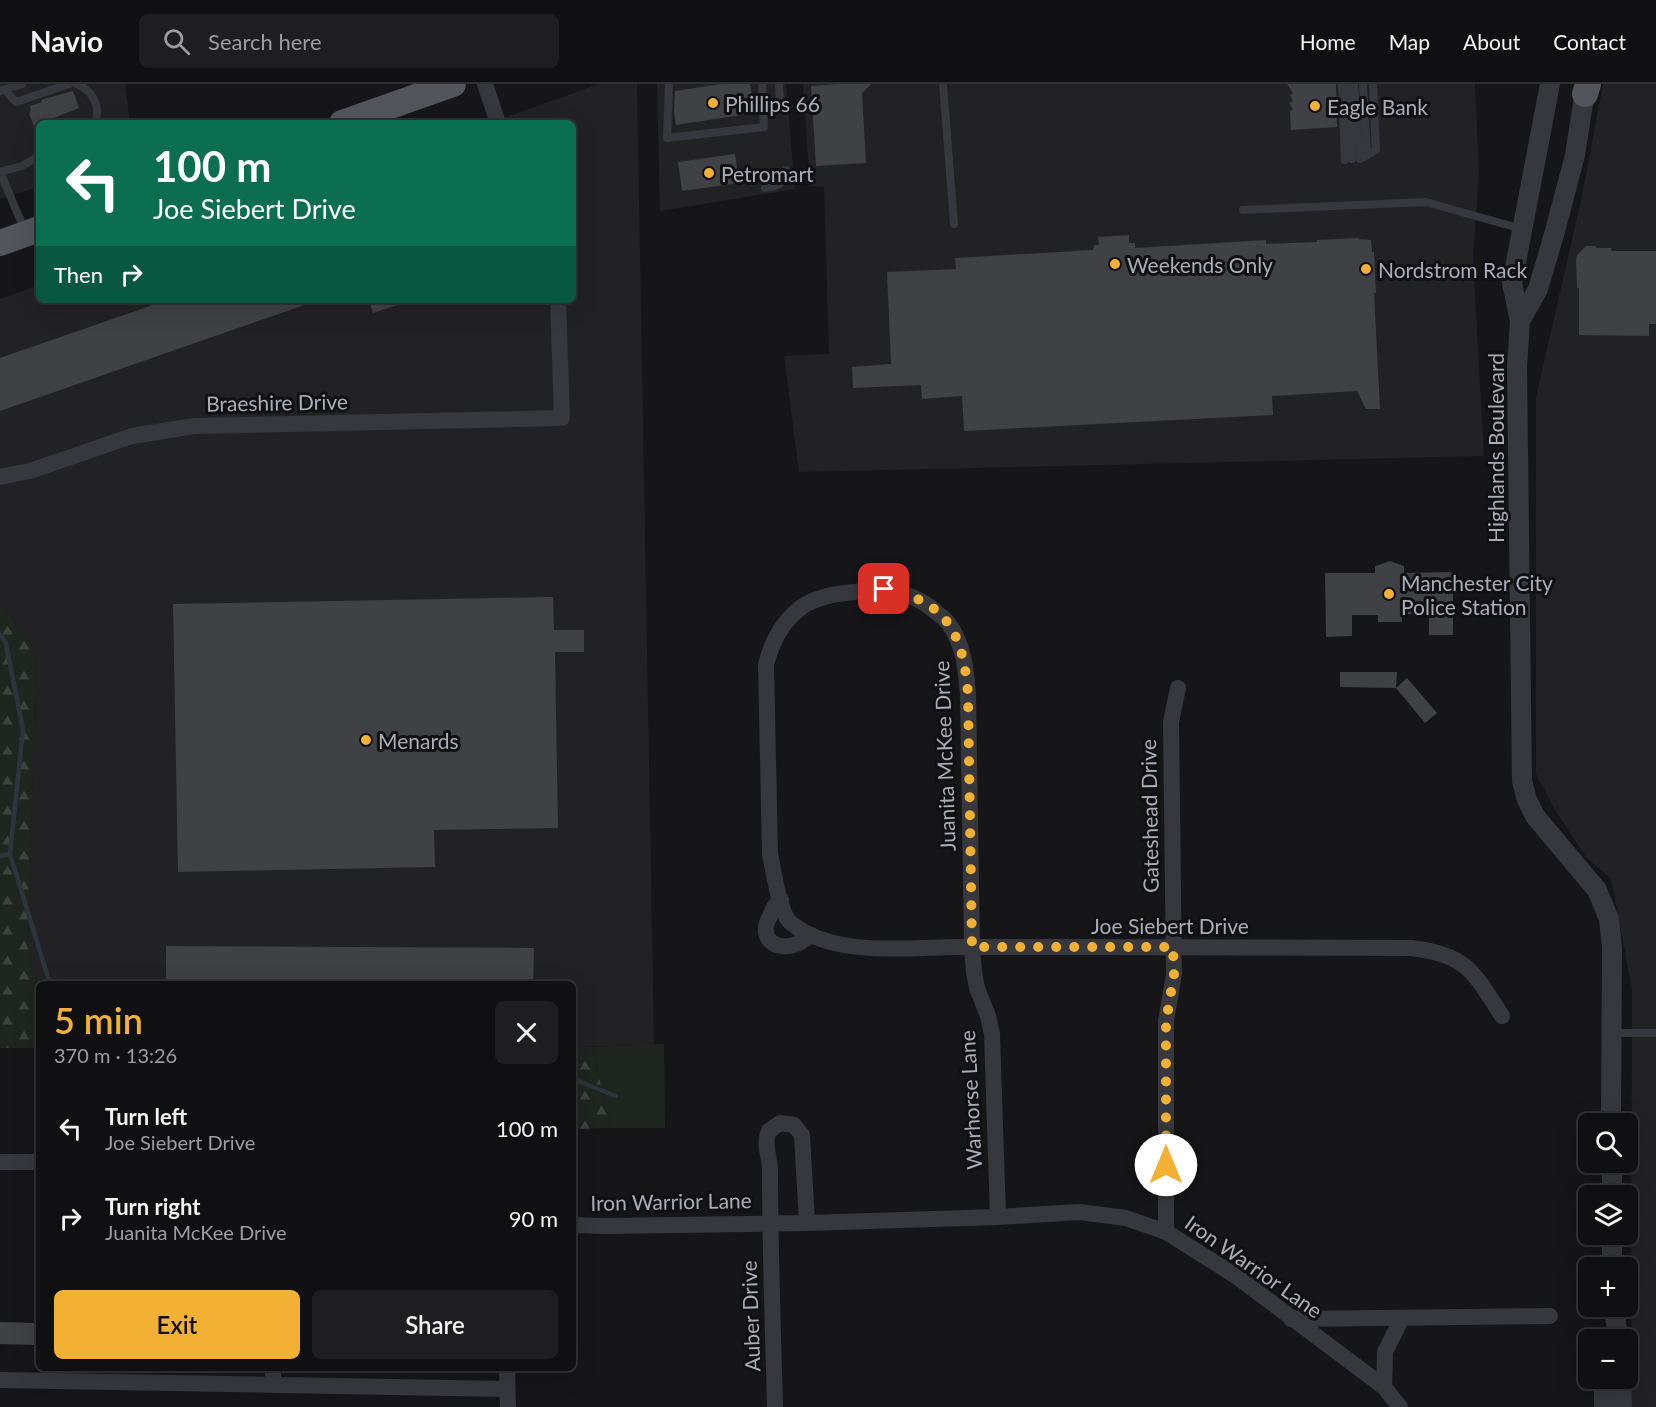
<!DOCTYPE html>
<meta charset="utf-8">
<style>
:root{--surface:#101012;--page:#1e1e20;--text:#f1f3f6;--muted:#9c9d9f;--line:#303032;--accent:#f2b134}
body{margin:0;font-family:Lato,sans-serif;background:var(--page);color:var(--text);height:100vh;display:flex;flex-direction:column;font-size:22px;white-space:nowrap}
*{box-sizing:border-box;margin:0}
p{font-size:20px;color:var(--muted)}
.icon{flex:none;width:33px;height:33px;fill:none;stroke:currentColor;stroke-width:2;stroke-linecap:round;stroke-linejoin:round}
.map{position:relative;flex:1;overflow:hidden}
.details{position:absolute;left:36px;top:897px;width:540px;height:390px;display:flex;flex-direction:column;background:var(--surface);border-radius:9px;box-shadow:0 6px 24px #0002,0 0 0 2px var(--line)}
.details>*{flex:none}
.hud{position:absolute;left:36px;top:36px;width:540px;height:183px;border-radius:9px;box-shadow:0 6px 24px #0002,0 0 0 2px var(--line);background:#0b6e4f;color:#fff;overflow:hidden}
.controls{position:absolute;left:1578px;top:1029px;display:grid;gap:12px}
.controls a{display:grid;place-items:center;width:60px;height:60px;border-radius:9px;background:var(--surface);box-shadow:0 6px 24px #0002,0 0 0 2px var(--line);font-size:30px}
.pin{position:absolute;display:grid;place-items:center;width:51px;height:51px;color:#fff;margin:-26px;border-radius:12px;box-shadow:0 3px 9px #0006}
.me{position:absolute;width:66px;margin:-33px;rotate:0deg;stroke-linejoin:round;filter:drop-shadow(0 0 4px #0008)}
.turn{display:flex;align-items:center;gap:21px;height:126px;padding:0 18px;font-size:27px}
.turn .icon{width:78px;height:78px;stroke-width:2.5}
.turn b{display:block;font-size:42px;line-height:51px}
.then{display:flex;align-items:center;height:57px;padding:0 18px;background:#0003;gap:12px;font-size:22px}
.round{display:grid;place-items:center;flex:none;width:63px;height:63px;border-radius:9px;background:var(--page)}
.head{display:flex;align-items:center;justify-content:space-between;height:102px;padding:0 18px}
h1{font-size:36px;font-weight:600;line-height:45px;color:var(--accent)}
.button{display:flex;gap:12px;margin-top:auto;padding:12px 18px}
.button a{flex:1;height:69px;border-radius:9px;background:var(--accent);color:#111;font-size:24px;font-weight:600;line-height:69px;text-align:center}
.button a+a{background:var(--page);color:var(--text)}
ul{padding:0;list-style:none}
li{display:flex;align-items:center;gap:18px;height:90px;padding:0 18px}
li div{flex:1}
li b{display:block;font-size:22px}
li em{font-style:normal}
header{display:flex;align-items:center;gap:36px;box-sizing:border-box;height:84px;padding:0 30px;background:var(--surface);border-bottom:2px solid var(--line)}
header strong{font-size:28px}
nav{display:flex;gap:33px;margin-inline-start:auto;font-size:21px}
.search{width:420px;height:54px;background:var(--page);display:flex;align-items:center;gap:15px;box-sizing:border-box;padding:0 21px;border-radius:9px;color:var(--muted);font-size:22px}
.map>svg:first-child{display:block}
.built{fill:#222225}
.green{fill:#1e261f}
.forest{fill:url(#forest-firs)}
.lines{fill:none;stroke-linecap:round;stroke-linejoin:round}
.stream{stroke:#2c353c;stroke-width:4.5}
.building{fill:#404145}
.service{stroke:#37383d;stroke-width:8}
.minor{stroke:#37383d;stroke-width:16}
.tertiary{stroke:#37383d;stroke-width:20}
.primary{stroke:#53555c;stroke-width:26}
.route{stroke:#f2b134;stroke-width:10;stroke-dasharray:0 18}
.poi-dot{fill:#f2b134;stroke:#111113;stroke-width:2}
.labels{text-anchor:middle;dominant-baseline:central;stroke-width:6;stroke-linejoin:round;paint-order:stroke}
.poi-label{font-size:21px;fill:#a8adb8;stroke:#111113;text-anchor:start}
.street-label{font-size:21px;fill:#a8adb8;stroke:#111113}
</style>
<header>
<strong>Navio</strong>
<div class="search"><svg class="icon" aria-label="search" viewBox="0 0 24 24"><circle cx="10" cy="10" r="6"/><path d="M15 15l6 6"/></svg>Search here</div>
<nav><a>Home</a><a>Map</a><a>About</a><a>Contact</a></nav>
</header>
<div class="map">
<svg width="1656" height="1323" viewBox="0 0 1656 1323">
<defs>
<pattern id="forest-firs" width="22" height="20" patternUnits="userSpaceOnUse" patternTransform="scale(1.5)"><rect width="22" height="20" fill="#1e261f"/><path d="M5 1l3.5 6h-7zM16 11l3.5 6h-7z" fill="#3c433d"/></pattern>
</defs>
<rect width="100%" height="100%" fill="#161618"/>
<g class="built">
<path d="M0,0H125L130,39H39V103L0,115Z"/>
<path d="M599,0H637L654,961L573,963V900H39V907L28,867L36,568L0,517V215L39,201V216H573V39H490Z"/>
<path d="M657,0H786L795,105L660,127Z"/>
<path d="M803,0H1475L1479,87L1473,174L1484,372L799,388L784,272L829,270L824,103L810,102Z"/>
<path d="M1603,0H1656V1323H1631L1632,905L1611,795L1586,773L1555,726L1536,690V313L1582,112Z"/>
</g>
<path class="green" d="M664,960L665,1044H611L592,963Z"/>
<g class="forest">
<path d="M0,517L36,568L28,867L39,907V964H0Z"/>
<path d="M573,963H592L611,1044L573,1045Z"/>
</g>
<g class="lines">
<g class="stream">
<path d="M0,550L6,560L23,646L10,770L50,900"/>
<path d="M0,772L10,770"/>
<path d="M573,995L616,1012"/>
</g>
</g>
<g class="building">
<path d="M722,0H750L755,29L676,41L674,28L675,7Z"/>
<path d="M836,0H871L862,9L866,79L816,82L811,2Z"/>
<path d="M1287,0H1336L1337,43L1291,46L1290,27L1293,25L1289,19L1293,17L1290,11L1293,9Z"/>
<path d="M73,7L79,24L34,42L29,30L31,26L30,22L42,18L41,16Z"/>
<path d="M735,70L739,99L682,107L678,78Z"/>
<path d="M1129,151V159H1135V164L1266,156V160L1317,158V156L1359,154L1358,155L1371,156L1372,168H1374L1376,209H1374L1380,325H1366L1357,307L1272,312L1273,331L964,347L962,312L922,315L921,301L853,304L852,283L891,280L887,188L956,185L955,174L1093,166L1094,161H1099L1098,153Z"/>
<path d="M1586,162H1595L1597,164H1611V167H1656V240H1649V252L1579,251V204H1577L1576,175L1577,171Z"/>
<path d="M167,216H313V218L0,327V274Z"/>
<path d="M369,216H406L407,218L373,229Z"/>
<path d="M1390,477L1404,482V489L1453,488V551H1429V530H1402V538H1378V531H1352V552L1326,553L1325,489H1375V482Z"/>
<path d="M553,513L554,546H584V568H555L558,744L434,746L435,783L178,788L173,520Z"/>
<path d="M1340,588H1397L1396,604L1340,603Z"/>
<path d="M1407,594L1437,629L1425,639L1396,604Z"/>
<path d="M166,862L534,864L533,900H166Z"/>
<path d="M0,1238L35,1239V1261L0,1260Z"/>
</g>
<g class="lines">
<g class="service">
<path d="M77,0C93,7 101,22 95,39"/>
<path d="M669,0L667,54L764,43L762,0"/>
<path d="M779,0L780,17"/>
<path d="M943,0L954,140"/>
<path d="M1342,0L1345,76"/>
<path d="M1348,0L1352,75"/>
<path d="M1354,0L1360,75L1376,66L1373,0"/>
<path d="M1363,0L1367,71"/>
<path d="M5,6L16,18L69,0"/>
<path d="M0,7L22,0"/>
<path d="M0,88L25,147"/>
<path d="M0,88L22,82L39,72"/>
<path d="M765,104C779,103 784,99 786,86"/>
<path d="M1243,126L1426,118L1522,145"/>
<path d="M1612,949H1656"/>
</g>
<g class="minor">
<path d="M485,0L498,39"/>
<path d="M0,393L30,387L132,352L194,342L562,334L558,216"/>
<path d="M781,816C775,820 773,825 770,832C757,855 777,869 799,859C803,857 807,853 811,851"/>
<path d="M0,1078H39"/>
<path d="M998,1133L992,950L988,932L977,904L974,888L972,863L968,610C966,585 964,562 949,540C946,535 940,532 936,528C909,504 879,504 845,509C829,511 810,515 798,526C781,540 771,560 766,581L770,770C774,789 778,820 788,836C791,840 798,844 803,847C844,871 908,864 955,863C985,863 1016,863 1046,863C1167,863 1289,864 1411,864C1466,870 1474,888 1502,932"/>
<path d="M573,1141L606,1142L807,1139L998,1133L1079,1128L1126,1134L1166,1148L1236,1192L1384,1303L1400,1323"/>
<path d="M1166,1148V937L1174,890L1171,638L1178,604"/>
<path d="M1291,1235L1550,1232"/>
<path d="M273,1284V1300"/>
<path d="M507,1284L508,1323"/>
<path d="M0,1296L507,1305"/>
<path d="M1384,1303L1385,1268L1402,1234"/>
<path d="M775,1323C773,1244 770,1166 770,1087C770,1073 763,1060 769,1047L780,1039L794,1041L802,1051L807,1139"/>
</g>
<g class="tertiary">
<path d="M1550,0L1512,199L1520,237L1517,283L1522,697L1527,716L1535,732L1597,806L1609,835L1612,864L1611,1040"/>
<path d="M1520,237L1538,205L1555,147L1575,71L1586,0"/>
<path d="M1612,1078V1112"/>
<path d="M1612,1150V1184"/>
<path d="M1613,1222L1619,1256"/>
<path d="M1604,1294V1323"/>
<path d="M1621,1294L1622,1323"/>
</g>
<g class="primary">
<path d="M1585,10L1588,0"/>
<path d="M342,39L453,0"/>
<path d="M0,159L39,145"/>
</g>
</g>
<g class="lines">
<path class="route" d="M884,505C948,517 963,550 968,610L972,863H1173L1174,890L1166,938V1081"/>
</g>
<g class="poi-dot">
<circle cx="713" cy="19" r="6"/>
<circle cx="1315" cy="22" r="6"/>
<circle cx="709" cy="89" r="6"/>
<circle cx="1115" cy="180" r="6"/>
<circle cx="1366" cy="185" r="6"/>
<circle cx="1389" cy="510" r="6"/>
<circle cx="366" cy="656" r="6"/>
</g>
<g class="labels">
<g class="poi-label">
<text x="725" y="19">Phillips 66</text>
<text x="1327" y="22">Eagle Bank</text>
<text x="721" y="89">Petromart</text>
<text x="1127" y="180">Weekends Only</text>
<text x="1378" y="185">Nordstrom Rack</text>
<text x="1401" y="498">Manchester City<tspan x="1401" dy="24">Police Station</tspan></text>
<text x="378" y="656">Menards</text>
</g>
<g class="street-label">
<text transform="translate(277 318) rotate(-1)">Braeshire Drive</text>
<text transform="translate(1495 364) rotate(-90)">Highlands Boulevard</text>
<text transform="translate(944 672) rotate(-92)">Juanita McKee Drive</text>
<text transform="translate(1149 732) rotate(-91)">Gateshead Drive</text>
<text x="1170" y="841">Joe Siebert Drive</text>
<text transform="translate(970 1016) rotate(-93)">Warhorse Lane</text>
<text transform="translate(671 1117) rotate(-1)">Iron Warrior Lane</text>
<text transform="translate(1254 1182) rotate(35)">Iron Warrior Lane</text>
<text transform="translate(750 1232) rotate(-92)">Auber Drive</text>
</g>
</g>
</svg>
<div class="controls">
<a><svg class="icon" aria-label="search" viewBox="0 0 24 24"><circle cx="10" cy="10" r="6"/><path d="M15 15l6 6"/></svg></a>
<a><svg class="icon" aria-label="layers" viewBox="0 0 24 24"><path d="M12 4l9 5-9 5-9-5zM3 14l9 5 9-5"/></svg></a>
<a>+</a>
<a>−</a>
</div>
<div class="pin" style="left:884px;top:505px;background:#d93025"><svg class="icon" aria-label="arrive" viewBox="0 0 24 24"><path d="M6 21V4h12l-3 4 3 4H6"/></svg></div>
<svg class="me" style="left:1166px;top:1081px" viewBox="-20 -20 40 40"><circle r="19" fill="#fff"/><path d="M0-13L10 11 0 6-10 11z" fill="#f2b134"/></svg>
<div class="hud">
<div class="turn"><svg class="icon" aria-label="left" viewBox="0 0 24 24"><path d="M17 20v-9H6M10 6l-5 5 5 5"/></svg><div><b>100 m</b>Joe Siebert Drive</div></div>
<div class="then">Then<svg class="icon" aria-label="right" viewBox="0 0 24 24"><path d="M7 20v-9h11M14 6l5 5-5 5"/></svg></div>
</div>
<section class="details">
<div class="head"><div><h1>5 min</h1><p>370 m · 13:26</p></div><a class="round"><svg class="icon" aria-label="close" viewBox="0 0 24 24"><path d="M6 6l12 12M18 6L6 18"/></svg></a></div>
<ul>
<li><svg class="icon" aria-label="left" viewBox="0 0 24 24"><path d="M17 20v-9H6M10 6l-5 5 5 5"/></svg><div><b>Turn left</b><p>Joe Siebert Drive</p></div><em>100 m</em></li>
<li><svg class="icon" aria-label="right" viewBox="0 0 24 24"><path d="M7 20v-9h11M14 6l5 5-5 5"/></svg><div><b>Turn right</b><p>Juanita McKee Drive</p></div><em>90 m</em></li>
</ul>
<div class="button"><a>Exit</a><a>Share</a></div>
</section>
</div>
